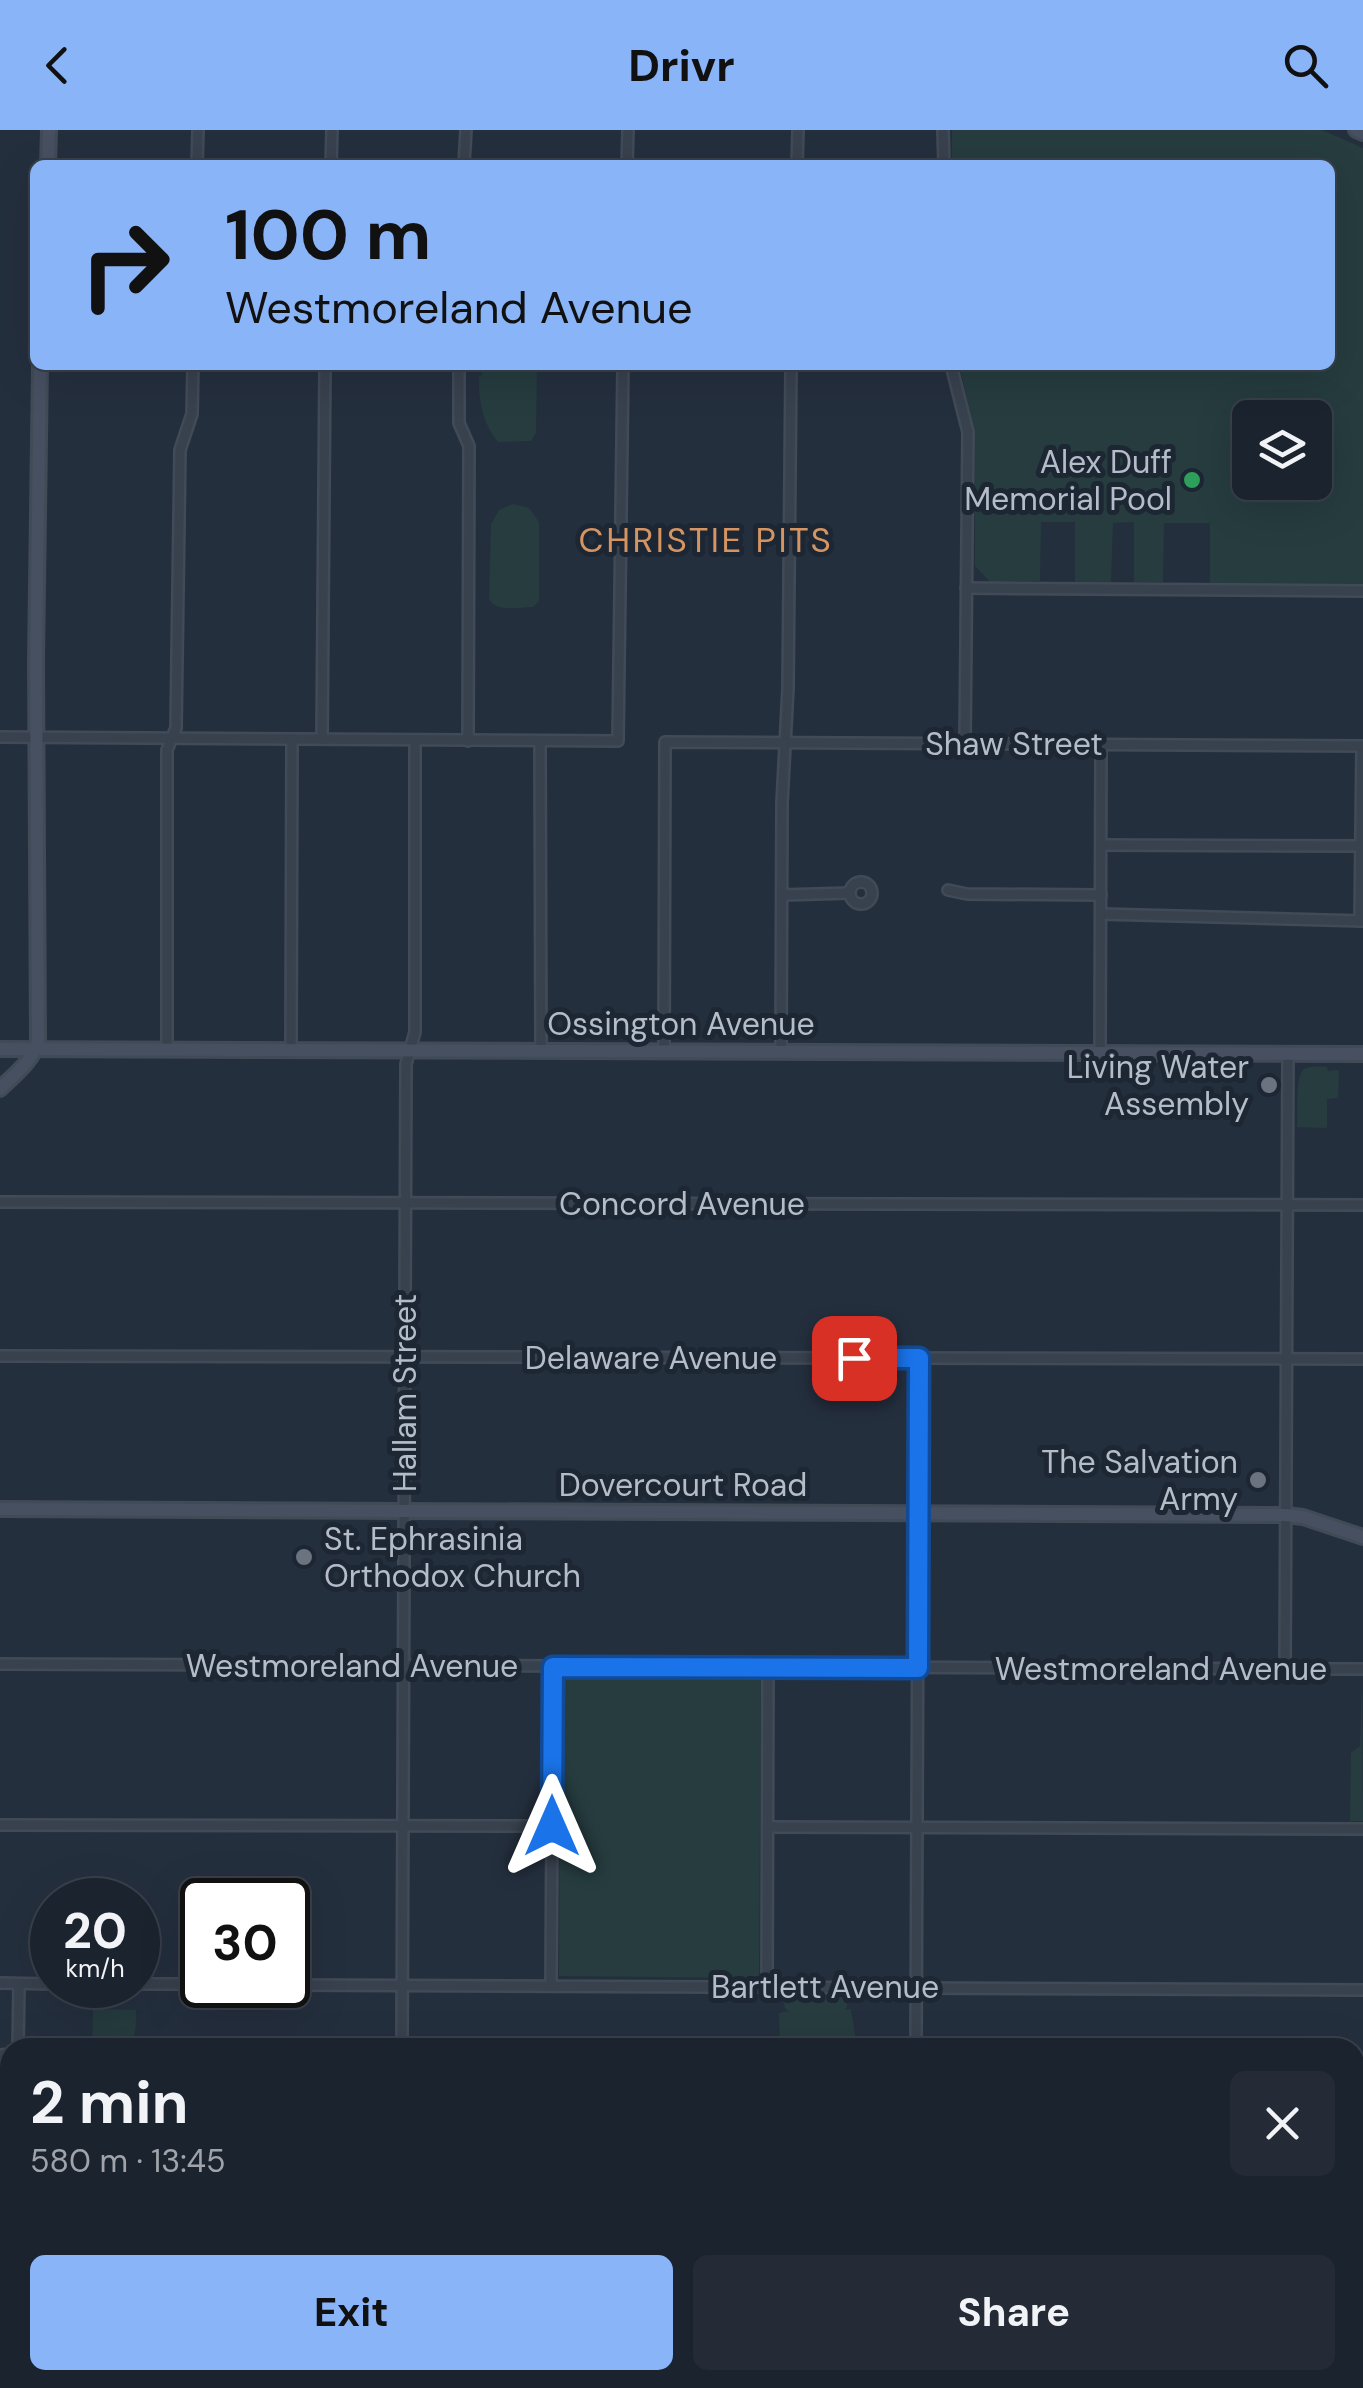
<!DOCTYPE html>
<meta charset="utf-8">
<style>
:root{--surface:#1b232e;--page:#242b36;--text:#f1f3f6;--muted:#a0a4aa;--line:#39404a;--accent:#8ab4f8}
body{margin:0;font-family:"DM Sans",sans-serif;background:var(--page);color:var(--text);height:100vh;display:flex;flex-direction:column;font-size:38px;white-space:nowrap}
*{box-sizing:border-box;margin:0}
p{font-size:32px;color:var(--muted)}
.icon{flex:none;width:55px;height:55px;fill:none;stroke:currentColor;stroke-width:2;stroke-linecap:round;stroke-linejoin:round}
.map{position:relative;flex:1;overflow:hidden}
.drawer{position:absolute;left:0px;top:1908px;width:1365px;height:352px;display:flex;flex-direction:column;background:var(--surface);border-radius:30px 30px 0 0;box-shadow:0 10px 40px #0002,0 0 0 2px var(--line)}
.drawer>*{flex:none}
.guide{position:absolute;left:30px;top:30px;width:1305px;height:210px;border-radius:15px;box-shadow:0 10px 40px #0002,0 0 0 2px var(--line);background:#8ab4f8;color:#111;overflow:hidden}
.buttons{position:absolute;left:1232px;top:270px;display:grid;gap:20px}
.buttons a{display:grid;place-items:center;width:100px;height:100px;border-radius:15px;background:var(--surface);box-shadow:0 10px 40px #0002,0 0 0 2px var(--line);font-size:50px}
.speed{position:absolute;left:30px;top:1748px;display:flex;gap:20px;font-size:50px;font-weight:700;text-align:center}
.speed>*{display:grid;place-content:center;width:130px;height:130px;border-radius:50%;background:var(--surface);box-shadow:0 10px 40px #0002,0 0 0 2px var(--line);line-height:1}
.speed small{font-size:25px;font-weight:400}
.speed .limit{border:5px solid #111;border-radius:15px;background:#fff;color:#111}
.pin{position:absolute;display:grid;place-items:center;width:85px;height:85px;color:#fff;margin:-42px;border-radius:20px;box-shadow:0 5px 15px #0006}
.me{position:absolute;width:110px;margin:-55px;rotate:0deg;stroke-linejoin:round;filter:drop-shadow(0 0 8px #0008)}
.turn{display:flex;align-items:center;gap:35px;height:210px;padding:0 30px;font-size:45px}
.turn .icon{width:130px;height:130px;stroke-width:2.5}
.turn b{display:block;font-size:70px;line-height:85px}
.round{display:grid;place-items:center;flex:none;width:105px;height:105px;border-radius:15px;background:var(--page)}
.summary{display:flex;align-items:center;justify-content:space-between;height:170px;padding:0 30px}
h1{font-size:60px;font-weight:700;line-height:75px}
.primary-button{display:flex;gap:20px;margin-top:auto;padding:20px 30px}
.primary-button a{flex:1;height:115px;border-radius:15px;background:var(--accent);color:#111;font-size:40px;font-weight:700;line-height:115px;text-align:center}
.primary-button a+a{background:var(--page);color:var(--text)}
header{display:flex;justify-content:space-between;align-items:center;height:130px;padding:0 30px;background:var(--accent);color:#111;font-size:45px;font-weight:700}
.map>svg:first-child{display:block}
.green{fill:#263c3f;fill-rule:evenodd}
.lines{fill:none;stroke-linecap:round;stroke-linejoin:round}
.street-casing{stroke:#414a57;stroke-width:14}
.secondary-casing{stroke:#414a57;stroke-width:18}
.street{stroke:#38414e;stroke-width:9}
.secondary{stroke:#465061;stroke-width:12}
.route-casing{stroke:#114b97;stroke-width:25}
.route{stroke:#1a73e8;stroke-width:18}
.leisure-dot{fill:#2e9e5b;stroke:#1d2633;stroke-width:4}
.worship-dot{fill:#6b7280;stroke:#1d2633;stroke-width:4}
.labels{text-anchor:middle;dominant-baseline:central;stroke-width:10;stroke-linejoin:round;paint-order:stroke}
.poi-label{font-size:32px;fill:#b4bcc9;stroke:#1d2633;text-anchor:end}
.street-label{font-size:32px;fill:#b4bcc9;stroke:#1d2633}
.neighbourhood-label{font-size:35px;letter-spacing:2.5px;fill:#d59563;stroke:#1d2633}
</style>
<header><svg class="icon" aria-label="back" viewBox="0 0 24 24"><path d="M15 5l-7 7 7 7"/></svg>Drivr<svg class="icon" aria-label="search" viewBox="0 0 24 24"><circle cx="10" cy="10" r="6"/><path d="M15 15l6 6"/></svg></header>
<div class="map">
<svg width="1363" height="2258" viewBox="0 0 1363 2258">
<rect width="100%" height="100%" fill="#242f3e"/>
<g class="green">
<path d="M952,0H1322L1363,18V456H1221L1210,453V393H1164L1163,452H1134V392L1113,393L1111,452H1075V392H1041L1040,451L990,452L975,436V302L959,235H1330V35H952ZM1250,288H1315V352H1250Z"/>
<path d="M482,235H537L536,303L531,311L498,312C482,293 478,269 479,245L482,246Z"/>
<path d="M513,374L529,378L539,392V471L533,477C519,477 496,483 489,469L491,394L499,380Z"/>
<path d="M1327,937L1328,941L1339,940L1338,968L1327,969V998L1297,997C1298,986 1295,947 1303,940C1309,935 1321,937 1327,937Z"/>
<path d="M564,1545L748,1546L761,1548L759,1846L755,1848L559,1846L560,1549Z"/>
<path d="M1362,1548L1363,1691H1350L1351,1623L1360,1616Z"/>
<path d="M782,1866H847V1877L844,1880L851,1879L857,1917H780L779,1883L789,1881L785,1878Z"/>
<path d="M93,1879L136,1880C136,1894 137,1906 128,1917H92Z"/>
<rect x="75" y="2250" width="142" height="8"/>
</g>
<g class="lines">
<defs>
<g id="street">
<path d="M943,0L944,35"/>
<path d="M197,35L198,0"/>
<path d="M331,35L332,0"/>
<path d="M464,35L466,0"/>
<path d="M627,35L628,0"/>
<path d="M797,35L798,0"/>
<path d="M459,235V293L469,316L468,611"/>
<path d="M951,235L968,302L965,613"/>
<path d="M966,458L1363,461"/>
<path d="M0,607L618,611L623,235"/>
<path d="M322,609L325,235"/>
<path d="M540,611L541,922"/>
<path d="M1101,715L1361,716"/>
<circle cx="861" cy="763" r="11"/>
<path d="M948,760L967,764L1101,765"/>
<path d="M782,765L850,763"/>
<path d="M1101,784L1363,791"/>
<path d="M1360,791L1362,616"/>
<path d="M167,920V620L176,598L180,320L192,284L193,235"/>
<path d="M291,921L292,609"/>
<path d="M781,921L782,673L788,558L791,235"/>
<path d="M664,922L665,612L1363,616"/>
<path d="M1100,923L1101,614"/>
<path d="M0,1072L1363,1075"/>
<path d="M0,1226L1363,1229"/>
<path d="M0,1534L1363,1539"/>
<path d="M1285,1539L1288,924"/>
<path d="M0,1695L552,1696"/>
<path d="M768,1697L1363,1699"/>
<path d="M0,1853L52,1854"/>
<path d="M138,1854H202"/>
<path d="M288,1855L1363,1860"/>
<path d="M551,1855L553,1537"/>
<path d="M767,1856L768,1538"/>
<path d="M18,1918L19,1854"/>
<path d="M402,1918L406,934L415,902V610"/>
<path d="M916,1918L919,1228"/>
<path d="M0,1925L10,1924"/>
<path d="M1355,2015H1363"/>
<path d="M0,2023H10"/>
<path d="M296,2258L297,2250"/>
<path d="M450,2258V2250"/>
<path d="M603,2258V2250"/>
<path d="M757,2258V2250"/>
</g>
<g id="secondary">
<path d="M1356,0L1363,3"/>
<path d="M48,35L49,0"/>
<path d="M0,919L1363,924"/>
<path d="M0,959C14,945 33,931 38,911L36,531L40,235"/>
<path d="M0,1379L1286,1385L1303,1387L1363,1407"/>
<path d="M1355,2175H1363"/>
<path d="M0,2182H10"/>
</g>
</defs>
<use href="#street" class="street-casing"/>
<use href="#secondary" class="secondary-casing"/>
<use href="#street" class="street"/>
<use href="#secondary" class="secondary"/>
</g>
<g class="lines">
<defs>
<path id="route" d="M552,1696L553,1537L918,1538L919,1228H854"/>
</defs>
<use href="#route" class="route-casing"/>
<use href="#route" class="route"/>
</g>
<circle class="leisure-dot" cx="1192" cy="350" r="10"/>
<g class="worship-dot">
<circle cx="1269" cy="955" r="10"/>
<circle cx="1258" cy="1350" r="10"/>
<circle cx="304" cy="1427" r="10"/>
</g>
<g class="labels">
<g class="poi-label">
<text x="1172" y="332">Alex Duff<tspan x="1172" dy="37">Memorial Pool</tspan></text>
<text x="1249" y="937">Living Water<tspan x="1249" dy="37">Assembly</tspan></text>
<text x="1238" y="1332">The Salvation<tspan x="1238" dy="37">Army</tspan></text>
<text x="324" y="1409" text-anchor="start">St. Ephrasinia<tspan x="324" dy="37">Orthodox Church</tspan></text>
</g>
<g class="street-label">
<text x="1014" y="614">Shaw Street</text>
<text x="681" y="894">Ossington Avenue</text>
<text x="682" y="1074">Concord Avenue</text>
<text x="651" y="1228">Delaware Avenue</text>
<text transform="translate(405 1263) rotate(-90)">Hallam Street</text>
<text x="683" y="1355">Dovercourt Road</text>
<text x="352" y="1536">Westmoreland Avenue</text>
<text x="1161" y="1539">Westmoreland Avenue</text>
<text x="825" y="1857">Bartlett Avenue</text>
</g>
<g class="neighbourhood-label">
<text x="706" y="410">CHRISTIE PITS</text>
</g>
</g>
</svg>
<div class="buttons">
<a><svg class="icon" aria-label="layers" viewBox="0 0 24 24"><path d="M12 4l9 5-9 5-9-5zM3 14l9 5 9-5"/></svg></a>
</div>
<div class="speed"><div>20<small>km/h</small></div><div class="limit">30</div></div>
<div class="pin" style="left:854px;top:1228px;background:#d93025"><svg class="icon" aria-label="arrive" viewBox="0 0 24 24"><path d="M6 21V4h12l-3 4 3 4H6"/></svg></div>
<svg class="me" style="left:552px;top:1696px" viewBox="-20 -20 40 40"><path d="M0-17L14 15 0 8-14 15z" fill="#1a73e8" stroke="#fff" stroke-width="4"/></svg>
<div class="guide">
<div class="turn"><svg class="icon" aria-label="right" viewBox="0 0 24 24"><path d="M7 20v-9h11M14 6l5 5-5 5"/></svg><div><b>100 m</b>Westmoreland Avenue</div></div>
</div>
<section class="drawer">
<div class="summary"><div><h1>2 min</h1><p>580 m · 13:45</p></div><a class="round"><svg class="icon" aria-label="close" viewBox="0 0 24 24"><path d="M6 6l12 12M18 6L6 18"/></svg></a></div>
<div class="primary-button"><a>Exit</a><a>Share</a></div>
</section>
</div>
